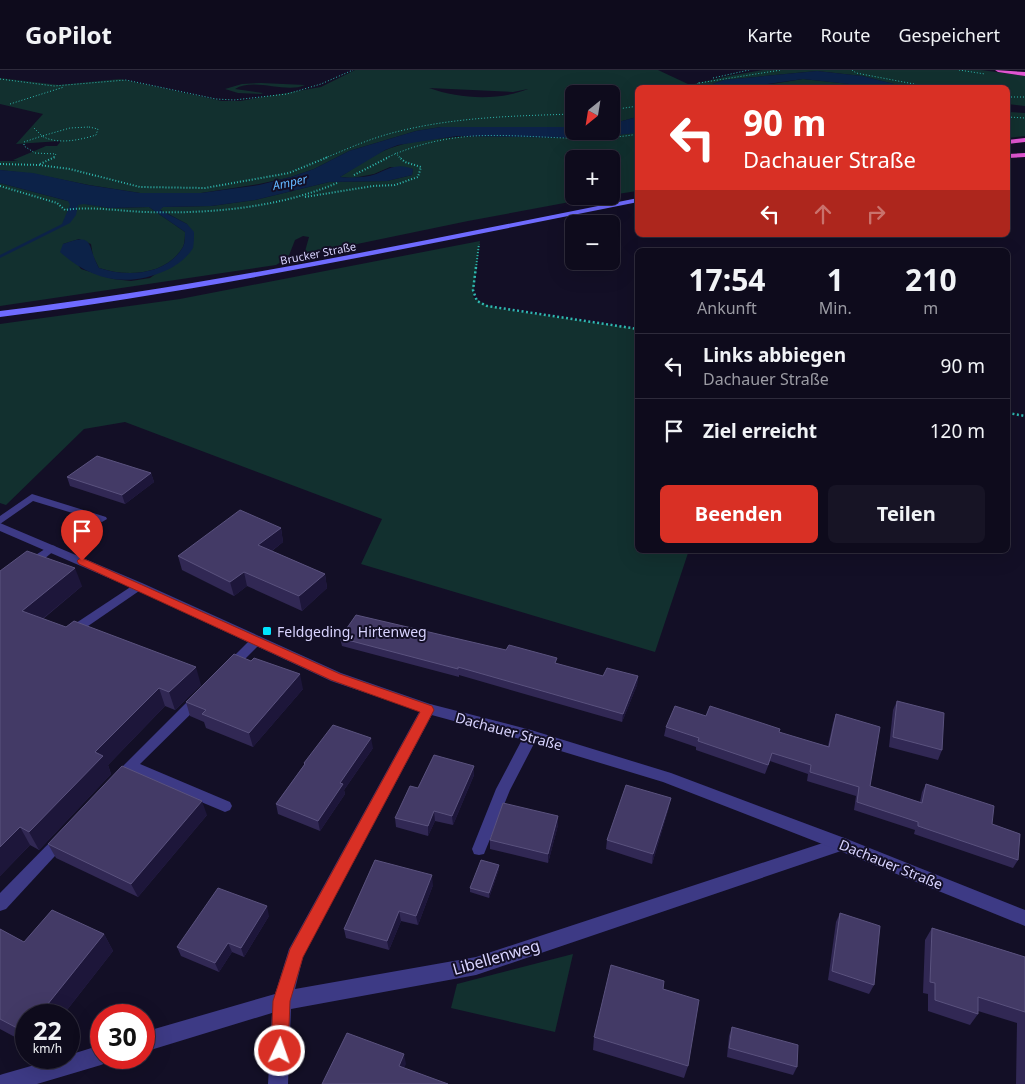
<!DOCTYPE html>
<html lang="de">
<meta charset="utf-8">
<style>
:root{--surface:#0e0b1c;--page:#171425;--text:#f1f3f6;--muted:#9b9ba3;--line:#2e2b3b;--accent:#d93025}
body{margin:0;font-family:"Noto Sans",sans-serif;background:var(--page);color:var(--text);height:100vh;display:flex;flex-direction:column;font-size:19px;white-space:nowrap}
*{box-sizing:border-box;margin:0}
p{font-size:16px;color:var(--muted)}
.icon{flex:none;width:28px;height:28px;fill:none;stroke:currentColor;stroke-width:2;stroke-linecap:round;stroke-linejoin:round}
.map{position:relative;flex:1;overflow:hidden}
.drawer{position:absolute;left:635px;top:178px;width:375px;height:305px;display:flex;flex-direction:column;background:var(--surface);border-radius:8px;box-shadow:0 5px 20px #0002,0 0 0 1px var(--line)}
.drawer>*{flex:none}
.guide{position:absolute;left:635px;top:15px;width:375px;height:152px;border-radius:8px;box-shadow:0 5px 20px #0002,0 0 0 1px var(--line);background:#d93025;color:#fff;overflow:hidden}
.needle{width:32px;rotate:210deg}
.buttons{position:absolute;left:565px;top:15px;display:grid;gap:10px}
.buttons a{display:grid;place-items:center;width:55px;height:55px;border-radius:8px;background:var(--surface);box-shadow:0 5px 20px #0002,0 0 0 1px var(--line);font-size:25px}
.speed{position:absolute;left:15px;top:934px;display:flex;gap:10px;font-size:25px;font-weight:700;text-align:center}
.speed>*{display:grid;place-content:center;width:65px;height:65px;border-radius:50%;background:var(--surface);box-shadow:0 5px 20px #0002,0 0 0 1px var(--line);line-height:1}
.speed small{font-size:12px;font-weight:400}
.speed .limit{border:8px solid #d22;background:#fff;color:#111}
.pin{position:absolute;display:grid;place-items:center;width:42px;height:42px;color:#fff;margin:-51px -21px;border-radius:50% 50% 50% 0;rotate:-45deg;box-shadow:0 0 5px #0007}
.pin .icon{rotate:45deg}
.me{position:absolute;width:55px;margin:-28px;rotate:3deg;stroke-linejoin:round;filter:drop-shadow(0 0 4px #0008)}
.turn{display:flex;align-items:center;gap:18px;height:105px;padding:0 25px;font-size:22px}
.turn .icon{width:65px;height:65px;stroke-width:2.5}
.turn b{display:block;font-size:35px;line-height:42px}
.lanes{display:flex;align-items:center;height:48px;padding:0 25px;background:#0003;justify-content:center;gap:25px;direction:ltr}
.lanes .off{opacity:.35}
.eta{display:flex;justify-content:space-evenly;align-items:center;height:85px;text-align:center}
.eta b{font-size:30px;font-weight:700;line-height:35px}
.cta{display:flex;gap:10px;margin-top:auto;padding:10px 25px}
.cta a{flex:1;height:58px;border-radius:8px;background:var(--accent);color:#fff;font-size:20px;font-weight:700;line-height:58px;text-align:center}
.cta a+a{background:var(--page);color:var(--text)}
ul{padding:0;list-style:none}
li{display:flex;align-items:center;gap:15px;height:65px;padding:0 25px;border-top:1px solid var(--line)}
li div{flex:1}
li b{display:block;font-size:19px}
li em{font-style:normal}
header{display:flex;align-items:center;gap:30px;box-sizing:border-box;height:70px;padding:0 25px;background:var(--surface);border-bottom:1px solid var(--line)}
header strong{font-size:24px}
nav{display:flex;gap:28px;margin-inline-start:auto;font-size:18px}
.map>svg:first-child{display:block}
.green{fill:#12302f;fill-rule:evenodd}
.water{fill:#0c2248}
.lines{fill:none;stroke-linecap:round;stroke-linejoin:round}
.path-far2{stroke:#2fb8b0;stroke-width:1;stroke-dasharray:1 2;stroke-linecap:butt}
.path-far1{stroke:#2fb8b0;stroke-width:2;stroke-dasharray:1 2;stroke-linecap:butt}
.path{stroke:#2fb8b0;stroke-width:2.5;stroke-dasharray:2 2.5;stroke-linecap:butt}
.service{fill:#3d3a85;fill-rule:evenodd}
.minor{fill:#3d3a85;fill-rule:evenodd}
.tertiary{fill:#3d3a85;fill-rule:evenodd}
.secondary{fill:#6f6bff;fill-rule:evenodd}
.trunk{fill:#e055d1;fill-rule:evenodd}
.wall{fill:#312854}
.shaded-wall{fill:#1d163a}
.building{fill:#433a66;stroke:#5a527e}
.route{fill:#d93025;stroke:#8d1f18}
.poi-dot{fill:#00e5ff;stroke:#130f26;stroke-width:2}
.labels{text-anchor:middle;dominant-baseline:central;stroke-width:4;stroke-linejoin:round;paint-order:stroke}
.far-street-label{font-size:11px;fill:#d9d4ff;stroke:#130f26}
.far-water-label{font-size:12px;font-style:italic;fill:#62b6ff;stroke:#130f26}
.poi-label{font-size:14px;fill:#d9d4ff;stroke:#130f26;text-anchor:start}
.street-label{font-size:14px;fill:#d9d4ff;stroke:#130f26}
.near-street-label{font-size:16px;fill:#d9d4ff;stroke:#130f26}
</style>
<header>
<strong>GoPilot</strong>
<nav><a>Karte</a><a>Route</a><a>Gespeichert</a></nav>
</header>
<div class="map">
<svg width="1025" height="1014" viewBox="0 0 1025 1014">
<rect width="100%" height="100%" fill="#130f26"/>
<g class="green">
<path d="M355,0H658L690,15L728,6L763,0H981L1025,6V36L1008,34V18L906,17L862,6L817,1L724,10L704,17L638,18L637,47L611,54V24H574V57H441L416,61L349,81L314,99L291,107L259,114L201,123H140L89,115L34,104L0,100V91H18L13,90L46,76H57L61,71L16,74L43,44L0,34V8L59,15L120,9L222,31H240L321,17ZM429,18L513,22L528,19C498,31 460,29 429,18Z"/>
<path d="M803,9L870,16L877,17L746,18Z"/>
<path d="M261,13L305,15C286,24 254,7 235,19L263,23L261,24L238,23L225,19L242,14Z"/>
<path d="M1008,42L1025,43V66L1008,68Z"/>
<path d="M630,63H637V121L611,125V89H574V126H602L468,151L304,185L309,167L303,166L295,170L288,188L276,195L0,236V113L68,131L110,138L149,137L185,162C185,166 185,173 183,177C166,206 126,207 99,198L93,186L91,174L79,169L63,174L81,199L113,209L131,211L150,208L193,177L187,154L159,139L163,137L211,136L255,130L329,112L387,111L412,105L413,99L390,97L374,104L353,108L340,107C358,96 376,82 397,76C408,72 422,71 434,69C499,61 567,74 630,63Z"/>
<path d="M480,171L473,227L484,234L501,239L637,259L638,480H689L655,582L361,494L382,449L125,352L84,359L6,435L0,433V254L180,229Z"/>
<path d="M573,884L555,962L451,938L457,914Z"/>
</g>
<g class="water">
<path d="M817,1L862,6L906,17H877L803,9L746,17H704L724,10Z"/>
<path d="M637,47V63L582,68L457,66L424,71L398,75L385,80L340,107C352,108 365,108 376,104C390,98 398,93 413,99L412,105L387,111L329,112L255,130L211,136L163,137L160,140L187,154L194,162C194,167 194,174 193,178C188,187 176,196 167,200C128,218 92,211 60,182L63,174C96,162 86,175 99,198C126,207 166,206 183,177C185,173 185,167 185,162L149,137L110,138L84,134L78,135L76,145L70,153L0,188V185L62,154L70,135L68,131L0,113V100L33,103L88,115L140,123H201L259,115L291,107L314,99L349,81L416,61L441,57H574V61H611V54Z"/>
</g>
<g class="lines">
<g class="path-far2">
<path d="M852,0L856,3L935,18"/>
<path d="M959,0L985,4"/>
<path d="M713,8L749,0"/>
<path d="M0,9L54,16L126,10L216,29L234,30L287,24L321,14L353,0"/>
<path d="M699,13L781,0"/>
<path d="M690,18L700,12"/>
<path d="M1008,27H1025"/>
<path d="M10,34L64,17"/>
<path d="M611,40L638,36"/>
<path d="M1008,47L1025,48"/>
<path d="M89,57L98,59L96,65C80,70 57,75 42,66L70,58Z"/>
<path d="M34,58L42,66"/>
<path d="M42,66L24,72V76L35,83L56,84L53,88"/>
<path d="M395,83L401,88"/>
<path d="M325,88C347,79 369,69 392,63C452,47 513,46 574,44"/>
<path d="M386,88C414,75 443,68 474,66C529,63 583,74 638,64"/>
</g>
<g class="path-far1">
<path d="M0,94L39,95L70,99L140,117L205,118L289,103L328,87"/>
<path d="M40,94L55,87"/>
<path d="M354,105L389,87"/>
<path d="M0,116L57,133L65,140C92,136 118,141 145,142C209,144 278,138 337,113"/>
<path d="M305,127L373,116L395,115L418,107L421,97L405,92L399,87"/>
<path d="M476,198L479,174"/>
</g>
<g class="path">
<path d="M476,197L473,220L477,231L487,236L638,259"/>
<path d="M1008,343L1025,346"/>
</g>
<g class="service">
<path d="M32,424L106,447L107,449L102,452L33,431L0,454V446Z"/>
<path d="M51,475L55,476L56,478L55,480L33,498H25L23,495L25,492Z"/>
<path d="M138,512L144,516L142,519L75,565H67L65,562L67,559Z"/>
<path d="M257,566L261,567L263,570L261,573L234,600H226L224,597L226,594L253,567Z"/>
<path d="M199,623L204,625L205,628L204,631L140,694L230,732L232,736L230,740L225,742L125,700L123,696L194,625Z"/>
<path d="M531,661L536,662L538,666L510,720L486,779L484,784L479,785L474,784L472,779L496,719L526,662Z"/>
<path d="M61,764L66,766L68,770L66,774L6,839L0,841V823L56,766Z"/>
</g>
<g class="minor">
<path d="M428,634L433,635L435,639L303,887L295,919L476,887L841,767L847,769L849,774L847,779L841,781L476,905L291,939L288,1014H268L272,943L144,982V962L275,924L289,879L423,635Z"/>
<path d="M101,975V988H110L108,992L101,995L37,1014H0V1005L3,1004L59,988H69V985Z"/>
</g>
<path class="tertiary" d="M0,453L142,513L341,603L430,634L531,660L671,703L847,769L1025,840V856L835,779L663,712L531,672L428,644L331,611L134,519L0,461Z"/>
<path class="secondary" d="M638,128V132C426,174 214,220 0,247V241C214,215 426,170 638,128Z"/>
<g class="trunk">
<path d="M995,0L1025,2V6L998,2Z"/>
<path d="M1025,68V72L1008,74V70Z"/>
<path d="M1025,83V87L1008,88V84Z"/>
</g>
</g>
<g class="wall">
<path d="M151,403L154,412L125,434L70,416L67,407Z"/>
<path d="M281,458L283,472L272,481L325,504L327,518L302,541L247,516L234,526L182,500L178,486Z"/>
<path d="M0,501L82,516L43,549L201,615L175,640L165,636L108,695L111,704L39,780L30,775L0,806Z"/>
<path d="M340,568L557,594L603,606H638L637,615L622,652L459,605V607L342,576Z"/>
<path d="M303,619L253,677L206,658L204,652L190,646L186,632Z"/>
<path d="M897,631L942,680L938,690L889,677L893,640Z"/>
<path d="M836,644L870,716L920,732L922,722L926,714L992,754L1018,790L1013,798L914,764L915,760L854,740L856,726L807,711L808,704L770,691L765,704L696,680V677L664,666L666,657L706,646L828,676L833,653Z"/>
<path d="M373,678L344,720L345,724L320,761L278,744L276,734L304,695V693Z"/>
<path d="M474,696V705L453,755L435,751L428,766L396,757L395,748L418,718Z"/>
<path d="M669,737L652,794L606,779L607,770Z"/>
<path d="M207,745L138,827L56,788L48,774Z"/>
<path d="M558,755L548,793L490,779V770Z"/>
<path d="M499,795V799L489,828L470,822V818Z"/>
<path d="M433,815L418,855L401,851L389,880L346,868L344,859Z"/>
<path d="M840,843L874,915L869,924L828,910L836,852Z"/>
<path d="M269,846L244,887L232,882L219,902L181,886L177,877Z"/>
<path d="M932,858L1025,887V1014H1016L1017,953L978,941V944L970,955L928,941V924L923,923L925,870Z"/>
<path d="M0,859L24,872L104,864L113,881L63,945H26V973L0,959Z"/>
<path d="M732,957L797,997L793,1005L727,987L729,966Z"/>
<path d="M594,967L688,996L684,1008L593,980Z"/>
</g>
<g class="shaded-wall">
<path d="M151,403L154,412L125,434L122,425Z"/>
<path d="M281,458L283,472L261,489L258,475Z"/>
<path d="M75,498L82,516L30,559L22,541Z"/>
<path d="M244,502L247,516L234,526L230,512Z"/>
<path d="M325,504L327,518L302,541L299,526Z"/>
<path d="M196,597L201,615L175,640L169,622Z"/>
<path d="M300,604L303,619L253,677L249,663Z"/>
<path d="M638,606L637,615L622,652L623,644Z"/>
<path d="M159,618L165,636L108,695L111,704L39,780L29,762L95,682Z"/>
<path d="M371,668L373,678L344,720L345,724L320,761L318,751L340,713Z"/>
<path d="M474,696V705L453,755L452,746Z"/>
<path d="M671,728L669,737L652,794L653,784Z"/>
<path d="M202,731L207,745L138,827L131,814Z"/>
<path d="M434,741L435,751L428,766V756Z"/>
<path d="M558,746V755L548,793V784Z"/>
<path d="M20,757L30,775L0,806V777Z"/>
<path d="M499,795V799L489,828V823Z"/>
<path d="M432,805L433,815L418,855L416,846Z"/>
<path d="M267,836L269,846L244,887L241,878Z"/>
<path d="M399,841L401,851L389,880L387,871Z"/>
<path d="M104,864L113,881L63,945H39Z"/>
<path d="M228,873L232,882L219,902L215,893Z"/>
<path d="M26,947V971L17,958Z"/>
<path d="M404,984L406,994L401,1006L399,996Z"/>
</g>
<g class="building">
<path d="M97,386L151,403L122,425L67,407Z"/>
<path d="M240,440L281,458L258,475L325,504L299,526L244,502L230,512L178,486Z"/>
<path d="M27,481L75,498L22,541L66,557L74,551L196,597L169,622L159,618L95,682L103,686L29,762L20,757L0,777V501Z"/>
<path d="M356,545L506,580L509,575L557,588L555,593L603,606L607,598L638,606L623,644L458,597V599L340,568Z"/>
<path d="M234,584L251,591L254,588L300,604L249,663L202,644L206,640L186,632Z"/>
<path d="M897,631L944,643L942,680L893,667Z"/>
<path d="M675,636L706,646L710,636L780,659L779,662L829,677L836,644L880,657L870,716L922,733L926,714L994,736L992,754L1020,764L1018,790L918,756V752L857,732L859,717L810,702L811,695L772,683L768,695L698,671L699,668L666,657Z"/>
<path d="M333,655L371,668L340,713L343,714L318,751L276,734L305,694L304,693Z"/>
<path d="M434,685L474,696L452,746L434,741L428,756L395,748L410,716L418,718Z"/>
<path d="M122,696L202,731L131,814L48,774Z"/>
<path d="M626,715L671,728L653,784L607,770Z"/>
<path d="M503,733L558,746L548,784L490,770Z"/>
<path d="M375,790L432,805L416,846L399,841L387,871L344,859Z"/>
<path d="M481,790L499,795L489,823L470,818Z"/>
<path d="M218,818L267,836L241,878L228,873L215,893L177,877Z"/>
<path d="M52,840L104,864L39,945H26V947L17,958L0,949V859L24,872Z"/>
<path d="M840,843L880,856L874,915L832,901Z"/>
<path d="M932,858L1025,887V942L978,927V944L935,930V913L930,912Z"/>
<path d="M611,895L664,911L663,919L699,930L688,996L594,967Z"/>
<path d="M732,957L798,975L797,997L729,978Z"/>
<path d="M347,963L404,984L399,996L448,1014H322Z"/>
</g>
<path class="route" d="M82,488L340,604L432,636L434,640L303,887L290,931L288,981L286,987L280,990L273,987L271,981L273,931L290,879L420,642L331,610L79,494L77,491L79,489Z"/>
<rect class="poi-dot" x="262" y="556" width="10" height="10" rx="2.5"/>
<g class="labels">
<g class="far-street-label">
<text transform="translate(318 183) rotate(-11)">Brucker Straße</text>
</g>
<g class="far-water-label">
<text transform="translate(290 112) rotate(-12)">Amper</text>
</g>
<g class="poi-label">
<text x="277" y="561">Feldgeding, Hirtenweg</text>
</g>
<g class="street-label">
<text transform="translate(509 661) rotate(15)">Dachauer Straße</text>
<text transform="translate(891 794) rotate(22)">Dachauer Straße</text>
</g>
<g class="near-street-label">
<text transform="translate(496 887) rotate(-16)">Libellenweg</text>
</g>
</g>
</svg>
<div class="buttons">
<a><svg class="needle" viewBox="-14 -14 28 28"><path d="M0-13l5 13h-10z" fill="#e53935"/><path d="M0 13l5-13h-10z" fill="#9b9ba3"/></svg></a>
<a>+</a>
<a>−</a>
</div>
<div class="speed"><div>22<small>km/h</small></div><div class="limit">30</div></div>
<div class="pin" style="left:82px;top:491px;background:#d93025"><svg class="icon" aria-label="arrive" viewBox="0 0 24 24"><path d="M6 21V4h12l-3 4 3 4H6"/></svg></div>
<svg class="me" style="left:280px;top:981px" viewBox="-20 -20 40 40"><circle r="17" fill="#d93025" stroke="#fff" stroke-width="3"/><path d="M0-11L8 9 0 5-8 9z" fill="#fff"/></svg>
<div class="guide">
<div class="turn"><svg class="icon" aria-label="left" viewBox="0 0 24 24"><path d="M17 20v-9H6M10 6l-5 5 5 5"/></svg><div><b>90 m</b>Dachauer Straße</div></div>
<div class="lanes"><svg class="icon" aria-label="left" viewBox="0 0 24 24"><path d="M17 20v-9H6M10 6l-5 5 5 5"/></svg><svg class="icon off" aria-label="ahead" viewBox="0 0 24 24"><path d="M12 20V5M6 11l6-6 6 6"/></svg><svg class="icon off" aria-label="right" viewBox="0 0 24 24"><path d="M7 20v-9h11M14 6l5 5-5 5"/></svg></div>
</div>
<section class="drawer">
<div class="eta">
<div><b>17:54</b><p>Ankunft</p></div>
<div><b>1</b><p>Min.</p></div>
<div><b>210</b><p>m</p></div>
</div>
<ul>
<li><svg class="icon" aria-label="left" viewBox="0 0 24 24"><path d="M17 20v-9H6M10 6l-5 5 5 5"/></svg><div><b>Links abbiegen</b><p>Dachauer Straße</p></div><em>90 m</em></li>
<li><svg class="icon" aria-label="arrive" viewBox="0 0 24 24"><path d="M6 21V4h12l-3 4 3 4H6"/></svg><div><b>Ziel erreicht</b></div><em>120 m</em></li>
</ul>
<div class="cta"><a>Beenden</a><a>Teilen</a></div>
</section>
</div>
